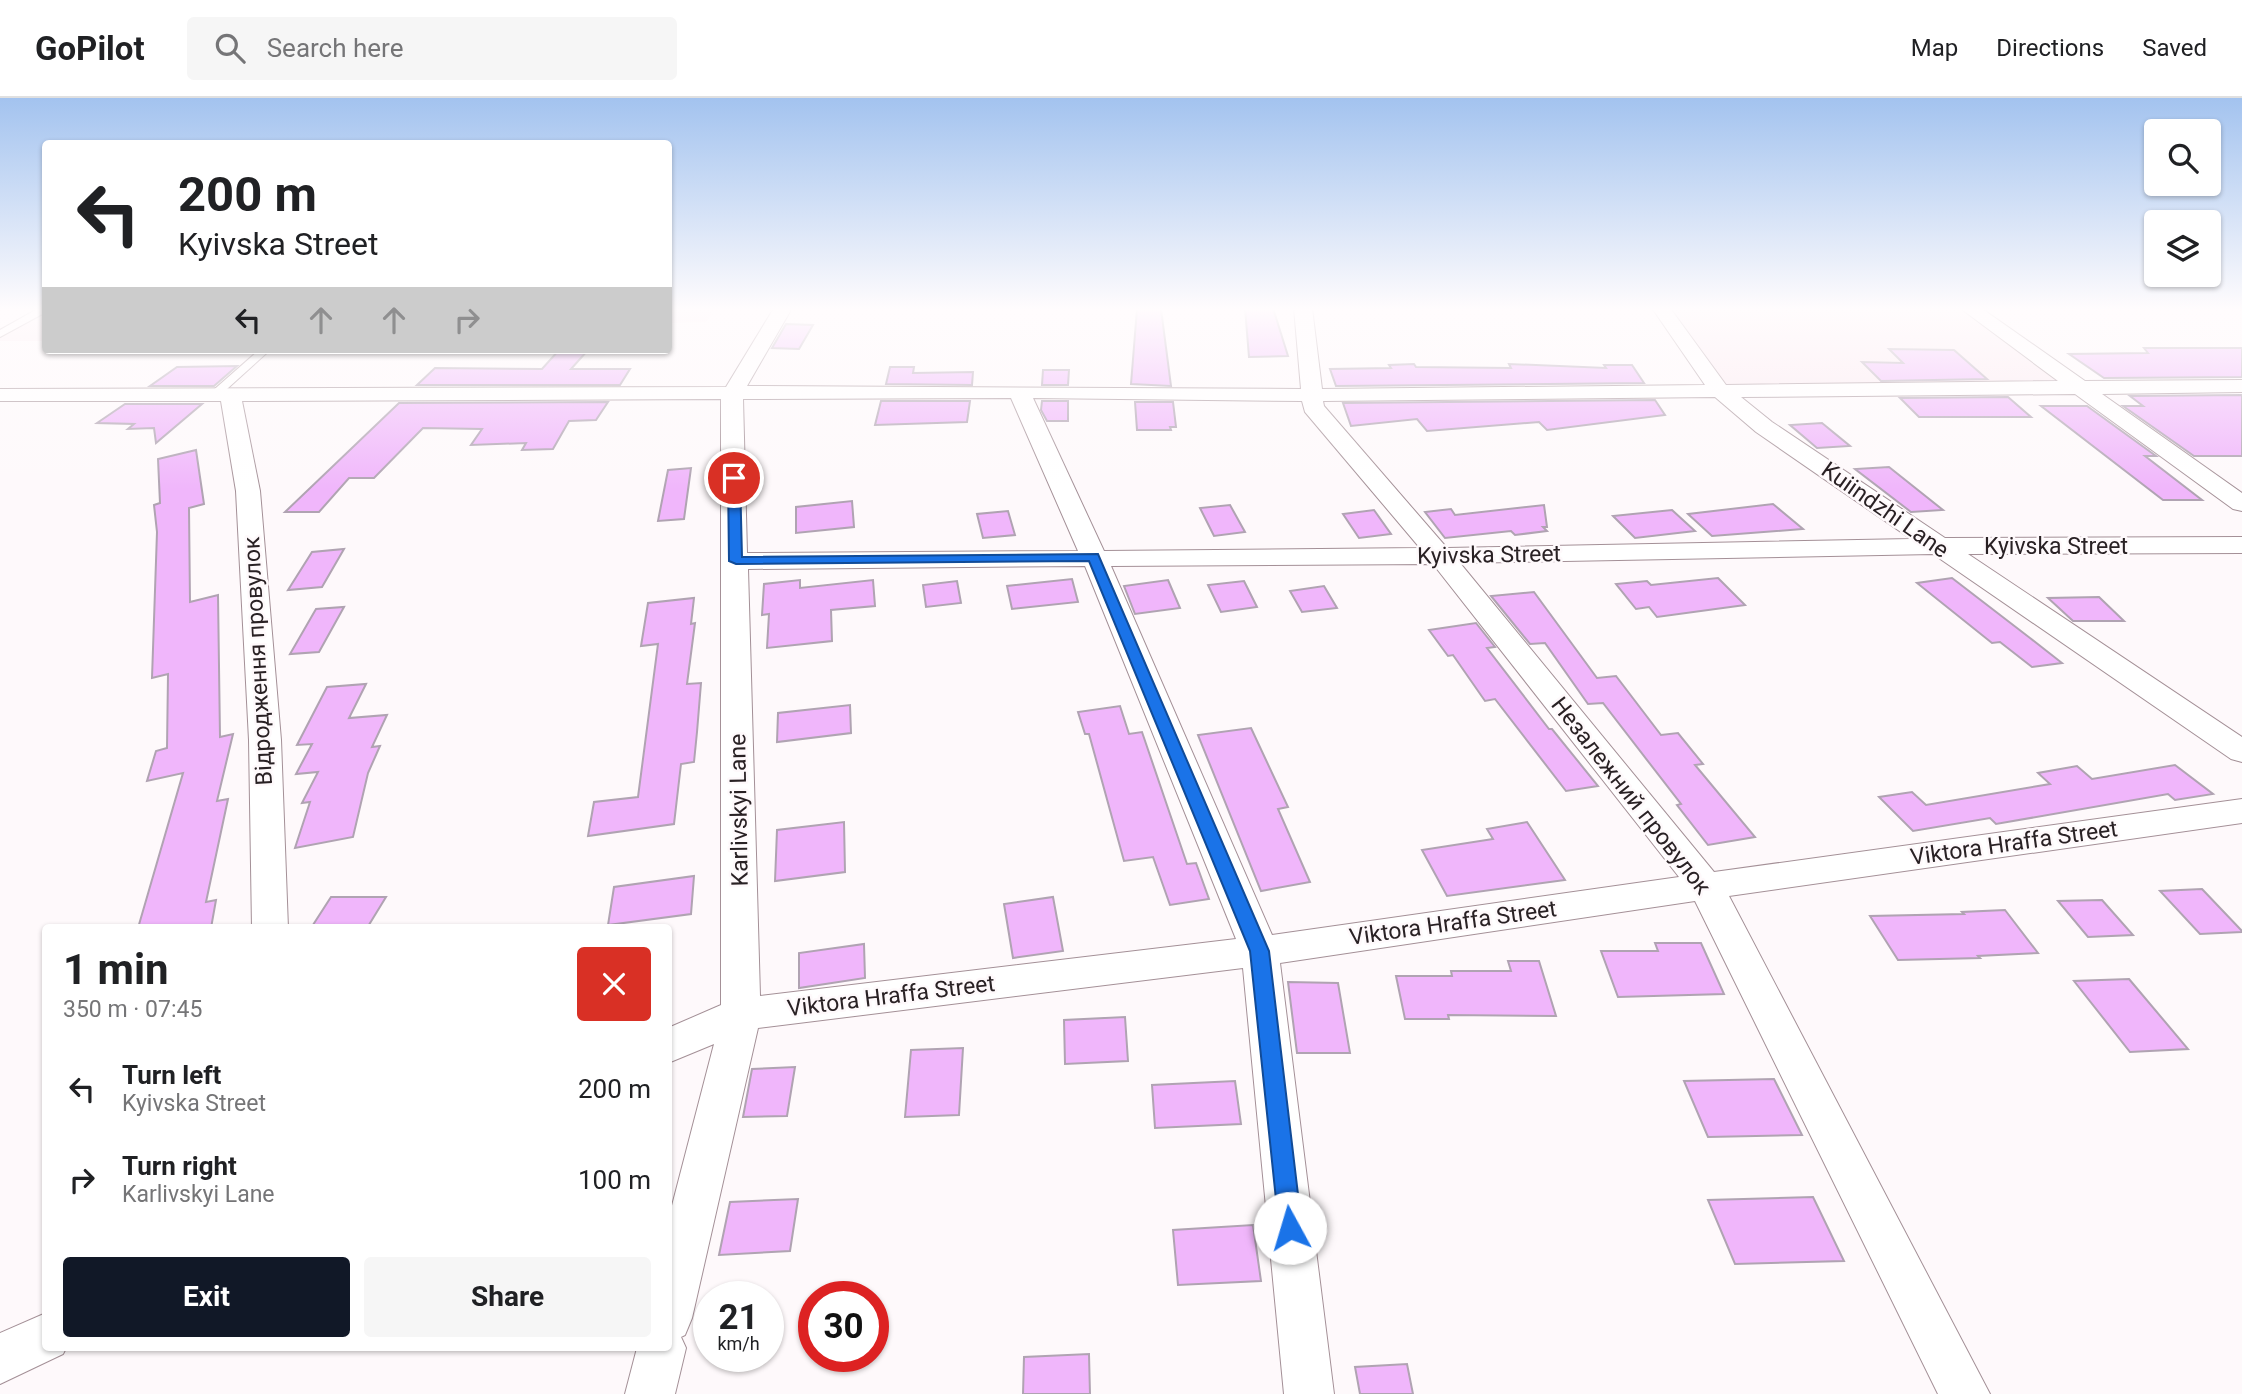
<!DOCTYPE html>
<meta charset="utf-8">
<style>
:root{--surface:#fff;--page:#f6f6f6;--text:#202124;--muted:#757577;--line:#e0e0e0;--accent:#111827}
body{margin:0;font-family:Roboto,sans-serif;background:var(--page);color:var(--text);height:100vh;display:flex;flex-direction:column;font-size:26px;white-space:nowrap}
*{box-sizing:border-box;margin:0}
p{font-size:23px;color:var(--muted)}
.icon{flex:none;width:38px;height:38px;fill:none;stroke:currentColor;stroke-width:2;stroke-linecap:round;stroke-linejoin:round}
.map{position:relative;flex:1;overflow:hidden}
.drawer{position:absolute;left:42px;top:826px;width:630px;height:427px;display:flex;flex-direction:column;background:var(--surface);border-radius:7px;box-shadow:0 2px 5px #0004}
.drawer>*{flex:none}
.banner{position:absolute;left:42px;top:42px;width:630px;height:214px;border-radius:7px;box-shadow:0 2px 5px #0004;background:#fff;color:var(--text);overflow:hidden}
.controls{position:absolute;left:2144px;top:21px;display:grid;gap:14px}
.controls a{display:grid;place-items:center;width:77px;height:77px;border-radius:7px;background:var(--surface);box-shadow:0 2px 5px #0004;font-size:35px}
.speed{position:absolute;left:693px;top:1183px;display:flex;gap:14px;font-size:35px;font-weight:700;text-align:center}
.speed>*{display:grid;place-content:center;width:91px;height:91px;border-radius:50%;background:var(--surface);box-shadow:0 2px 5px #0004;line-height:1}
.speed small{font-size:18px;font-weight:400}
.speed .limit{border:10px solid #d22;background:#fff;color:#111}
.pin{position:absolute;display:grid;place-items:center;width:60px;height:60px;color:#fff;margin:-30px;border:4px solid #fff;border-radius:50%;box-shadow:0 2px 7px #0007}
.me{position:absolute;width:77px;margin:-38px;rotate:354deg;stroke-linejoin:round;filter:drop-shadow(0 0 5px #0008)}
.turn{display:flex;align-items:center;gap:24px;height:147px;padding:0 21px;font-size:32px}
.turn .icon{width:91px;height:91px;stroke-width:2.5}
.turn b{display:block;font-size:49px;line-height:60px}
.lanes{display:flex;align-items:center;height:66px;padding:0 21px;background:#0003;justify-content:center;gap:35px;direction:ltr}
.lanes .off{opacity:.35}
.round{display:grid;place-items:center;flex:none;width:74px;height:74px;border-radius:7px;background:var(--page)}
.overview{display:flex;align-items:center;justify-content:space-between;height:119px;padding:0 21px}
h1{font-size:42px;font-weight:700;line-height:52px}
.cta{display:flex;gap:14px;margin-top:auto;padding:14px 21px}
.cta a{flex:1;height:80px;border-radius:7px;background:var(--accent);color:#fff;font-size:28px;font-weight:700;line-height:80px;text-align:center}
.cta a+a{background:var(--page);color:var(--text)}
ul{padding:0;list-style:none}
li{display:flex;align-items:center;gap:21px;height:91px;padding:0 21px}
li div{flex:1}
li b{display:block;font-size:26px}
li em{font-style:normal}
header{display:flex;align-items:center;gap:42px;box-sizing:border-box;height:98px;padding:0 35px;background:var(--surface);border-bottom:2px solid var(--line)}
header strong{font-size:33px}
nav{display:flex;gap:38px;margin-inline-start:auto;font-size:24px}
.search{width:490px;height:63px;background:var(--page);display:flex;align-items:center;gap:18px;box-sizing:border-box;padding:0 24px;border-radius:7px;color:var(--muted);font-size:26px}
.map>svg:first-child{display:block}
.built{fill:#fbe9f0}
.building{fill:#f0b6fb;stroke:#b0a3b2;stroke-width:2}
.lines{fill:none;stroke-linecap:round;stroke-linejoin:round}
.lane-casing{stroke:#a49097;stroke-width:2}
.street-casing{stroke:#a49097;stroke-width:2}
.lane{fill:#fff;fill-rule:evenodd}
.street{fill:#fff;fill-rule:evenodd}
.route{fill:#1a73e8;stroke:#114b97;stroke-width:2}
.labels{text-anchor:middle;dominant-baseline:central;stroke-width:5;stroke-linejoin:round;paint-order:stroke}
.street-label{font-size:23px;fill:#292124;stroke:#fef9fb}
</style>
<header>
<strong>GoPilot</strong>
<div class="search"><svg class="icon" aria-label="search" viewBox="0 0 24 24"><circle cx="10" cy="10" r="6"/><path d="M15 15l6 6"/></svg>Search here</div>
<nav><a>Map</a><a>Directions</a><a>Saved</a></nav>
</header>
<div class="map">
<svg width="2242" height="1296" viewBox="0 0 2242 1296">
<rect width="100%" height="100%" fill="#fef9fb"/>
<g class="built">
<path d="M45,210V243H0V236Z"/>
<path d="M668,210H715L706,224L669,225Z"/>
<path d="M1661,210H1977L2067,285L1719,292Z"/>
</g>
<g class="building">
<path d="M1245,210H1273L1288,258L1249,259Z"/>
<path d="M1137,211H1161L1171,288L1131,286Z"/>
<path d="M786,226L813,227L799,251L772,250Z"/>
<path d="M2144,250H2242V279L2104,280L2069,256L2148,255Z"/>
<path d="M1889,251L1954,252L1987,281L1881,283L1862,264L1903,265Z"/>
<path d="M559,252H588L571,271H630L620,287H417L435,270L542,271Z"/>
<path d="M1414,266L1416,269L1511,270L1509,266L1606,270L1604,267H1632L1644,285L1336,288L1330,271L1391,270L1389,267Z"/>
<path d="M237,268L214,288H150L177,269Z"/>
<path d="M890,269H914L913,275L973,274L972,287L886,286Z"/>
<path d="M1043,272H1069L1068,287H1042Z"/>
<path d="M2242,297V358H2194L2123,308H2143L2130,298Z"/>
<path d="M2008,299L2031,319H1919L1900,300Z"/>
<path d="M1655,302L1665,317L1547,332L1539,324L1427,333L1417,321L1351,328L1343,305Z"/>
<path d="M881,303H970L967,324L875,327Z"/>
<path d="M1042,303H1068V323H1047L1041,312Z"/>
<path d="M608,304L596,322L569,323L553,351L522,352L526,345L471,347L482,331L423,330L374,380H349L319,414H285L399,305Z"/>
<path d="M1135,304H1173L1176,329H1170L1171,332H1137Z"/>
<path d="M125,306H202L156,345L154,330L128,331L134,326L97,325Z"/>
<path d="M2041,308H2087L2156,358H2145L2202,402H2163Z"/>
<path d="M1822,325L1850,348L1817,350L1790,327Z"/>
<path d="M196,352L204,406L189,410L190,504L218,497L220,639L233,636L217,703L228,701L206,804L216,802L211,830H138L183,675L147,683L156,653L167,650L168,576L152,580L157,434L154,407L160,405L158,361Z"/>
<path d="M1889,369L1943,412L1911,414L1855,371Z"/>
<path d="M691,370L684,421L658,423L668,372Z"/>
<path d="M852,403L854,429L796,435V409Z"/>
<path d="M1773,406L1803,431L1712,438L1688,416Z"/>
<path d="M1230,407L1245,434L1214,438L1200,410Z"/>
<path d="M1544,407L1547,429H1543L1547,433L1515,437L1511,433L1445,440L1425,414L1451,411L1455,417Z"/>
<path d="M1374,412L1391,436L1359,440L1343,416Z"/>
<path d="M1672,412L1695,433L1635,440L1613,418Z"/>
<path d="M1008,413L1015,437L983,440L977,416Z"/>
<path d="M344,451L322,489L288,492L312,454Z"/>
<path d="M1718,480L1745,507L1657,519L1649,509L1636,511L1616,486L1647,483L1651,487Z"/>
<path d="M1952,480L2030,540L2062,565L2032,569L2000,544L1992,545L1917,485Z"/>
<path d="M1072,481L1078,504L1012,511L1007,488Z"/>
<path d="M800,482V490L873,482L875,508L831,512L832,543L767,550L769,516L762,517L764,486Z"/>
<path d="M1168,482L1180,510L1135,516L1124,488Z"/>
<path d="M957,483L961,505L926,509L923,487Z"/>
<path d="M1244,483L1257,509L1221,514L1208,487Z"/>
<path d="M1324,488L1337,510L1302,514L1290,493Z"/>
<path d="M1534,494L1597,580L1616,578L1661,637L1678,635L1703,666L1695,667L1755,739L1708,747L1677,707L1681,706L1603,605L1588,606L1545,545L1530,546L1491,498Z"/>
<path d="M2099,499L2124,523H2073L2048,500Z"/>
<path d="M694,500L691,526L695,525L687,586L701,585L697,634L694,664L681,666L674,726L588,738L594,704L638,699L658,546L641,548L648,505Z"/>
<path d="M344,509L319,554L290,556L316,511Z"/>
<path d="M1476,525L1495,549L1487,550L1549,631H1552L1598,688L1566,693L1495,601L1485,603L1453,557L1448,558L1429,532Z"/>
<path d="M366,586L349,620L387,617L372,649L380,648L368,675L353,739L295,750L310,704L302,705L318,674L296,676L312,646L297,647L327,589Z"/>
<path d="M850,607L851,635L777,644L778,615Z"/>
<path d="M1120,608L1129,636L1142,634L1187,766L1196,765L1209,801L1170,807L1153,759L1124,763L1089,636H1085L1078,614Z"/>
<path d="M1251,630L1288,709L1278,711L1310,784L1261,793L1198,637Z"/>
<path d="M2175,667L2213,696L2175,702L2168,696L1996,726L1990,720L1913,733L1879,699L1912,694L1926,707L2050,686L2038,675L2077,668L2092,681Z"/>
<path d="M844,724L845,774L775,783L777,732Z"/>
<path d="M1527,724L1565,782L1447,798L1422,752L1493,741L1487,731Z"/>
<path d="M694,778L691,816L608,827L614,789Z"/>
<path d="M2202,791L2242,833V834L2200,836L2160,793Z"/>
<path d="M331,799H386L367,830H311Z"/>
<path d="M1053,799L1063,853L1013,860L1004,806Z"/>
<path d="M2102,802L2133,837L2088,839L2058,803Z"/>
<path d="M2005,812L2038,855L1978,858L1980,860L1898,862L1870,818L1964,816L1962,814Z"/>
<path d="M1655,845H1701L1724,896L1618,899L1601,853H1658Z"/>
<path d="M864,846L865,880L799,890V855Z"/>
<path d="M1508,863H1539L1556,918L1448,917L1449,921H1405L1396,878H1452L1451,873H1511Z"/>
<path d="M2129,881L2188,951L2130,954L2074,883Z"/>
<path d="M1288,884L1338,885L1350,955H1297Z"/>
<path d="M1125,919L1128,963L1065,966L1064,922Z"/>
<path d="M963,950L959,1017L905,1019L911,952Z"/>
<path d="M795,969L787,1018L743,1019L752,971Z"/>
<path d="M1774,981L1802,1037L1708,1039L1684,983Z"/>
<path d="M1235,983L1241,1026L1155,1030L1152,987Z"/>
<path d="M1813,1099L1844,1163L1735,1166L1708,1102Z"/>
<path d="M798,1101L790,1153L719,1157L730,1104Z"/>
<path d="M1253,1127L1261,1183L1178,1187L1173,1132Z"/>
<path d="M1089,1256L1090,1296H1023L1024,1259Z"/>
<path d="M1407,1266L1413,1296H1360L1355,1269Z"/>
</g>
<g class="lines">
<defs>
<g id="lane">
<path d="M39,210H46V214L0,239V232Z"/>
<path d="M259,252H270L217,300H209V296Z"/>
</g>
<g id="street">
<path d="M774,210H792L747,288L1301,291L1294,210H1312L1322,291L1705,287L1652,210H1670L1726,287L2058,283L1960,210H1981L2085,283L2242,282V294L2102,296L2242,395V413L2233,411L2075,296L1741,299L1772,324L1945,440L2242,439V455L1968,456L2242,639V664L2231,661L1933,456L1460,465L1714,774L2242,701V725L1729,798L1990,1296H1938L1695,803L1280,865L1334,1296H1284L1243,870L758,930L692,1220L685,1237L681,1239L686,1250L675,1296H625L637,1250H668V1123L714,946L668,965V930L721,907V301L242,303L260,393L281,642L288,830H252L249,642L236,393L221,303H0V291L726,289ZM1715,299L1756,334L1911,441L1447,450L1324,308L1323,303ZM1011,300L1078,453L747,455L743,301ZM1033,300L1302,303L1305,314L1420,450L1104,453ZM1433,466L1679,779L1272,837L1111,468ZM1085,468L1236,841L760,898L748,471Z"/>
<path d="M46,1215V1250H66L63,1256L0,1286V1235Z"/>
</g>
</defs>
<use href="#lane" class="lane-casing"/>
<use href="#street" class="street-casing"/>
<use href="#lane" class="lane"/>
<use href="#street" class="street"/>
</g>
<linearGradient id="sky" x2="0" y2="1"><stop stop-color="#a3c3ef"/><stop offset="0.54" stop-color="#fffcfd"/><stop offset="1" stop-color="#fffcfd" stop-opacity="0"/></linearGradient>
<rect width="2242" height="391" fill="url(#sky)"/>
<path class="route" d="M734,376L740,380L742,459L1098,456L1269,853L1302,1130L1298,1138L1290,1141L1282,1138L1279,1130L1250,853L1089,463L736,466L729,463L728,380Z"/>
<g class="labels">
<g class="street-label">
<text transform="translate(1885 412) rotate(35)">Kuiindzhi Lane</text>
<text x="2056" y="448">Kyivska Street</text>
<text transform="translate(1489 457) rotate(-1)">Kyivska Street</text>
<text transform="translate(258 563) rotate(-93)">Відродження провулок</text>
<text transform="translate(1631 698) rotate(52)">Незалежний провулок</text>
<text transform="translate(739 712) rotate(-91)">Karlіvskyi Lane</text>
<text transform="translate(2014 745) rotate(-8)">Viktora Hraffa Street</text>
<text transform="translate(1453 825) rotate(-8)">Viktora Hraffa Street</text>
<text transform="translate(891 898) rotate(-7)">Viktora Hraffa Street</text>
</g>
</g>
</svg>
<div class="controls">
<a><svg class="icon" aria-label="search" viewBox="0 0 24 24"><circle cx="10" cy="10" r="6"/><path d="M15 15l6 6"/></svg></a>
<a><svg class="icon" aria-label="layers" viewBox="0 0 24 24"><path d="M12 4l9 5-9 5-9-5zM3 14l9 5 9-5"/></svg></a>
</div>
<div class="speed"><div>21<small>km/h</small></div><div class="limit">30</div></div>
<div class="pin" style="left:734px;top:380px;background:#d93025"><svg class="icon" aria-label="arrive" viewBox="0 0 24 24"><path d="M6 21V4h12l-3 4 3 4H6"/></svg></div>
<svg class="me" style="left:1290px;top:1130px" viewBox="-20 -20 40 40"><circle r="19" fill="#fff"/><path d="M0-13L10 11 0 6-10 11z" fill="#1a73e8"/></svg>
<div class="banner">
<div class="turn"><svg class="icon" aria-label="left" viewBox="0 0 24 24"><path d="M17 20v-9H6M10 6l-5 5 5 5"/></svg><div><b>200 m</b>Kyivska Street</div></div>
<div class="lanes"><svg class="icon" aria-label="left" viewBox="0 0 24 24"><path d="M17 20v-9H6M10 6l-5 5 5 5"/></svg><svg class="icon off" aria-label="ahead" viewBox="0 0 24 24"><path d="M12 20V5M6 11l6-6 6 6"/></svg><svg class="icon off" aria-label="ahead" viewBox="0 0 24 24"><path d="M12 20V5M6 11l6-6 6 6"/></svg><svg class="icon off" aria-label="right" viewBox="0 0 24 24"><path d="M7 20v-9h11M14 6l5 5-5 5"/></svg></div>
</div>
<section class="drawer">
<div class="overview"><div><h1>1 min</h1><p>350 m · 07:45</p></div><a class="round" style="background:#d93025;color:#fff"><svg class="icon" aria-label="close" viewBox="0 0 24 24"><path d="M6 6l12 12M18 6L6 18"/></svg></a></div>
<ul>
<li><svg class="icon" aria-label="left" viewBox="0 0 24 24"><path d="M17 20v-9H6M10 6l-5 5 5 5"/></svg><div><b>Turn left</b><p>Kyivska Street</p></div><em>200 m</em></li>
<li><svg class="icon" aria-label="right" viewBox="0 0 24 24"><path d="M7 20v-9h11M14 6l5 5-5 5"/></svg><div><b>Turn right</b><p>Karlіvskyi Lane</p></div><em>100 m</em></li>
</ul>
<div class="cta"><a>Exit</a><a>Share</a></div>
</section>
</div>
